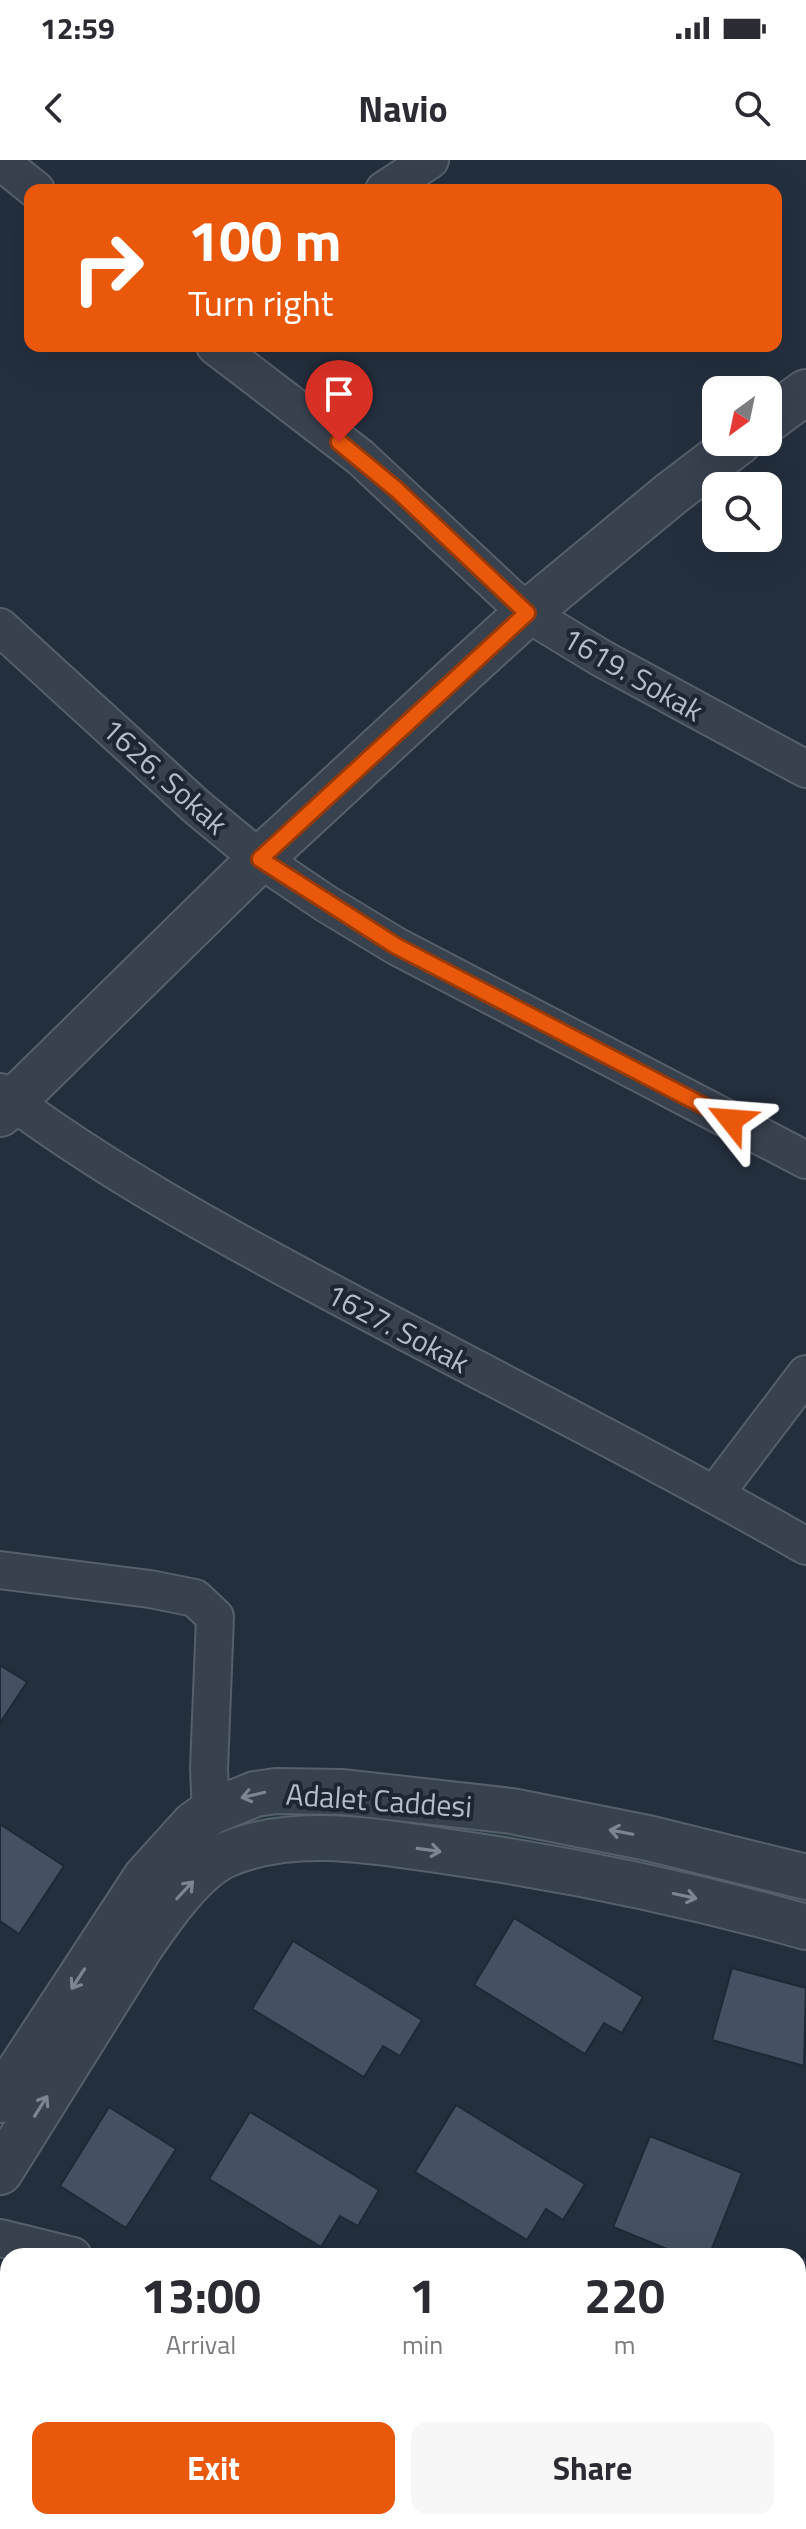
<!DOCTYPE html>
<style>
:root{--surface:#fff;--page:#f7f7f7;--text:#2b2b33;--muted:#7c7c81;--accent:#ea580c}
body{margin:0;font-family:"Titillium Web",sans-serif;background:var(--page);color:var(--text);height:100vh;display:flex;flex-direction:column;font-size:30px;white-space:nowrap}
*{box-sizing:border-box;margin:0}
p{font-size:26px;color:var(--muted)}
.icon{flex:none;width:44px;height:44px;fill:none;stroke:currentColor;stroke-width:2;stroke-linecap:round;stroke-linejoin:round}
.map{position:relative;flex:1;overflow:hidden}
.panel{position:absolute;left:0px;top:2088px;width:806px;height:282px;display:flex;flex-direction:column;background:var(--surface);border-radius:24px 24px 0 0;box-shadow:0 8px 32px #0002}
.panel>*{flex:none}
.top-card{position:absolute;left:24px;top:24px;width:758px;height:168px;border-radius:16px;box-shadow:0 8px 32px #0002;background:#ea580c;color:#fff;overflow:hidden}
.needle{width:52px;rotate:213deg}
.fabs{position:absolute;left:702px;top:216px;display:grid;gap:16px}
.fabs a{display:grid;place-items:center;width:80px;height:80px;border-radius:16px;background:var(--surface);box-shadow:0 8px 32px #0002;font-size:40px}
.pin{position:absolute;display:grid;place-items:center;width:68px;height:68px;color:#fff;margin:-82px -34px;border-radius:50% 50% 50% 0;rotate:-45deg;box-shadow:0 0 8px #0007}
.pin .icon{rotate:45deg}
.me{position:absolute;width:88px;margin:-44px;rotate:298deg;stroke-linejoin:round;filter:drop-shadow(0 0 6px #0008)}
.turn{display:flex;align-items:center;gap:28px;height:168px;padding:0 32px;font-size:36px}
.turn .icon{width:104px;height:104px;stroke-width:2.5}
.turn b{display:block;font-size:56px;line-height:68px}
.eta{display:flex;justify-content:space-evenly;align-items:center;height:136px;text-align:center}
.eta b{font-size:48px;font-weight:700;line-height:56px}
.button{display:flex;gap:16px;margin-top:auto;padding:16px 32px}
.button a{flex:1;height:92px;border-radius:16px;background:var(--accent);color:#fff;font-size:32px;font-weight:700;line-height:92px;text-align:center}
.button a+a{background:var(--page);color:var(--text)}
.status{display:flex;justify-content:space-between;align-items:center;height:56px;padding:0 40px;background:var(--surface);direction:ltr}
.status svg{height:22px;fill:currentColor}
header{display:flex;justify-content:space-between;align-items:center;height:104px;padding:0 32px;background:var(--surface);font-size:36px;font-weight:700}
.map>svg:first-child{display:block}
.green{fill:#263c3f}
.building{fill:#455162;stroke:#1f2835;stroke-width:2}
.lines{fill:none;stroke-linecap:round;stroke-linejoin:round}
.minor-casing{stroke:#565f6c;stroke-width:40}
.tertiary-casing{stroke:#565f6c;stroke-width:48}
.minor{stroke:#38414e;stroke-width:36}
.tertiary{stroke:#38414e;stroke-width:44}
.oneway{stroke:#7c8592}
.route-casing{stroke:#983908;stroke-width:20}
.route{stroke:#ea580c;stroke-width:14}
.labels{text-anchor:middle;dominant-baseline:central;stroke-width:8;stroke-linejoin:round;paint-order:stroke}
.street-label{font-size:30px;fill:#b4bcc9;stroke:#1d2633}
</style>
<div class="status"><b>12:59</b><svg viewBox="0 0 49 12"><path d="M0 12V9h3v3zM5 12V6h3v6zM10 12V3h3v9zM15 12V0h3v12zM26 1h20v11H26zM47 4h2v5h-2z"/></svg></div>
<header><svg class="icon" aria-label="back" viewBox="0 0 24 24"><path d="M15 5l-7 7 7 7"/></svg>Navio<svg class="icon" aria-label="search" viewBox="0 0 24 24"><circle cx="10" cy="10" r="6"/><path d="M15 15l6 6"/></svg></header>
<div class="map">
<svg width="806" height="2369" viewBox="0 0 806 2369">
<rect width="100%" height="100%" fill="#242f3e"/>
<path class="green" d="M282,1653C370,1656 458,1663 544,1678C631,1692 721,1718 806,1742V1747L733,1725L552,1683L393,1663L280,1660L255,1661L252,1654Z"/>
<g class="building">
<path d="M0,1505L27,1522L0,1563Z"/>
<path d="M0,1664L64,1706L19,1774L0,1761Z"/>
<path d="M514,1758L643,1837L622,1873L604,1863L585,1894L474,1825Z"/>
<path d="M293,1781L422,1860L400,1896L383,1886L364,1917L252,1849Z"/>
<path d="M732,1808L806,1828L804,1906L712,1880Z"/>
<path d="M456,1945L585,2024L563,2060L546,2049L527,2080L415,2012Z"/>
<path d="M109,1947L176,1989L126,2068L60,2026Z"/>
<path d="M250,1952L379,2030L358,2066L340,2056L321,2087L209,2019Z"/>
<path d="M650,1976L742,2013L709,2096H684L613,2067Z"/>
<path d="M806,2091V2131L798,2127V2110Z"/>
<path d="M0,2311L8,2315V2353L0,2369Z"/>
<path d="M60,2362H147L164,2369H57Z"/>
</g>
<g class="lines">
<defs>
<g id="minor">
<path d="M0,1L36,30"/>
<path d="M384,30L430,0"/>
<path d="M215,186L360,297L527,453L601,498L806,609"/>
<path d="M0,467L198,648L260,699L325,743L396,786L806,1000"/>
<path d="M0,932C105,1011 221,1074 336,1135C493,1219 652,1298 806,1386"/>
<path d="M715,1334L806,1214"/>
<path d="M0,1410L150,1429L195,1438L215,1457L209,1609L211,1652"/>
<path d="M0,2078L73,2096"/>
<path d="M760,2362L773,2369"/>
</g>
<g id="tertiary">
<path d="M768,260L806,232"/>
<path d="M0,954L260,699L458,516L527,453L672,333L739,282"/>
<path d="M0,1940L146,1717L194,1664L211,1652L255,1634L276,1631L343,1632L512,1651L648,1678L806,1717"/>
<path d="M0,2012L141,1786C161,1757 195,1707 228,1694C297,1665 379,1682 450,1692C570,1709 689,1734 806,1767"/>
</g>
</defs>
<use href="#minor" class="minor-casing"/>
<use href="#tertiary" class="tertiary-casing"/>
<use href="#minor" class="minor"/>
<use href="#tertiary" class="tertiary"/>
</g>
<defs><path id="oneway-shaft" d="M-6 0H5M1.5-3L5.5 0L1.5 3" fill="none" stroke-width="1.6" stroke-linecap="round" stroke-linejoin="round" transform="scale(2)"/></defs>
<g class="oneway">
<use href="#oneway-shaft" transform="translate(253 1635) rotate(167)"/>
<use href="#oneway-shaft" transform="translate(621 1672) rotate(-169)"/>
<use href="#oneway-shaft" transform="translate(429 1690) rotate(8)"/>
<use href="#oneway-shaft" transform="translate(185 1730) rotate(-47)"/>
<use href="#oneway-shaft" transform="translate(685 1736) rotate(12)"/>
<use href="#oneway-shaft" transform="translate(78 1819) rotate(123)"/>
<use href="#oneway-shaft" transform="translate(41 1946) rotate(-58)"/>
</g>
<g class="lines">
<defs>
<path id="route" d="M339,282L397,330L527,453L260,699L396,786L731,960"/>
</defs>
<use href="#route" class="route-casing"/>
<use href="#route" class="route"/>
</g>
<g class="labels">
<g class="street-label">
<text transform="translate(633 514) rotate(30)">1619. Sokak</text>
<text transform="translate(165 616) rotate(42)">1626. Sokak</text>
<text transform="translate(398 1168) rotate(28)">1627. Sokak</text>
<text transform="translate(379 1640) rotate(4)">Adalet Caddesi</text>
</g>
</g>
</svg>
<div class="fabs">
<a><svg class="needle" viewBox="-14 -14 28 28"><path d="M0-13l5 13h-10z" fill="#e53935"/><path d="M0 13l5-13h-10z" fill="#7c7c81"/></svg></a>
<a><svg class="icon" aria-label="search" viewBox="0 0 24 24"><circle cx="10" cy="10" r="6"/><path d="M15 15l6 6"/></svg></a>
</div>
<div class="pin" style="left:339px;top:282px;background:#d93025"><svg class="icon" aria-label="arrive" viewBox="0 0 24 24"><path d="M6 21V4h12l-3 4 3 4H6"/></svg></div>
<svg class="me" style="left:731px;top:960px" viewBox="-20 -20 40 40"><path d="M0-17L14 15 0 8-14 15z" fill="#ea580c" stroke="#fff" stroke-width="4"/></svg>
<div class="top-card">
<div class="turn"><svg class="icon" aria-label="right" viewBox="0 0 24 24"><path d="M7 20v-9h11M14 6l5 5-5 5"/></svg><div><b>100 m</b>Turn right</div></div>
</div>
<section class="panel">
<div class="eta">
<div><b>13:00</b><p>Arrival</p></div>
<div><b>1</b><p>min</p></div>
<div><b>220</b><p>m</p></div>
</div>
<div class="button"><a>Exit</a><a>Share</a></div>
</section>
</div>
